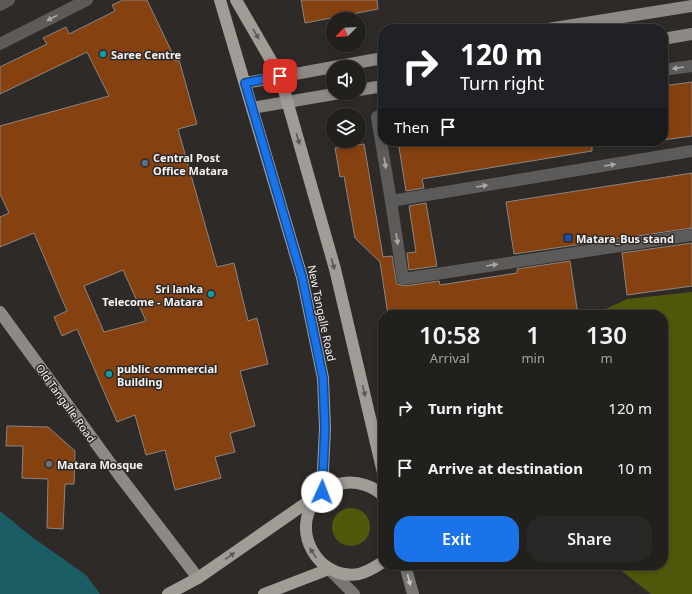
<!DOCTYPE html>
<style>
:root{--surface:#22201d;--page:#2a2826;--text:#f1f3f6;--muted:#a2a3a4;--line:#3f3e3b;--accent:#1a73e8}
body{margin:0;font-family:"Noto Sans",sans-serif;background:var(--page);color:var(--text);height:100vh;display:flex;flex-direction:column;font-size:15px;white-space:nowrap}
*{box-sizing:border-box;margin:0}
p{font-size:13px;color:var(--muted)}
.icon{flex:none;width:22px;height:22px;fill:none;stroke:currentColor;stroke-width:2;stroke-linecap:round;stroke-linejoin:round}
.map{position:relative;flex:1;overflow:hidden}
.panel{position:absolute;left:378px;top:310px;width:290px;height:260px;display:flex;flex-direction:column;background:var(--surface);border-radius:16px;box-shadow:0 2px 6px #0003,0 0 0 1px var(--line)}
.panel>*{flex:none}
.guide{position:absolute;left:378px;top:24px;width:290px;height:122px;border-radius:16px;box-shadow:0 2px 6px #0003,0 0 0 1px var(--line);background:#202124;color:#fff;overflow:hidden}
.needle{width:26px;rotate:246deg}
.tools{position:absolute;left:326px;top:12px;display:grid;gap:8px}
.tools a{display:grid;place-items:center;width:40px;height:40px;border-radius:50%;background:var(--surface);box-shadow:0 2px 6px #0003,0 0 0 1px var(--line);font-size:20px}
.pin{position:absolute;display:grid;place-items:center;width:34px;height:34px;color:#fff;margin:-17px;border-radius:8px;box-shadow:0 2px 6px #0006}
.me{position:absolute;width:44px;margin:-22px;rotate:2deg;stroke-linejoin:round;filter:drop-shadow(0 0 3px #0008)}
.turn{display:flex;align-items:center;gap:14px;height:84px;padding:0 16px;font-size:18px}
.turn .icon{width:52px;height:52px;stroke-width:2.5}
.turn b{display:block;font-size:28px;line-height:34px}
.then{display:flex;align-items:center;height:38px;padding:0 16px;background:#0003;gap:8px;font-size:15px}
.eta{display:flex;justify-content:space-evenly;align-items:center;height:68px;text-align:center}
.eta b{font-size:24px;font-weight:600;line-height:28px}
.action{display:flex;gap:8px;margin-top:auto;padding:8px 16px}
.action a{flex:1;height:46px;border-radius:16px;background:var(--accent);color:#fff;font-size:16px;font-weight:600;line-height:46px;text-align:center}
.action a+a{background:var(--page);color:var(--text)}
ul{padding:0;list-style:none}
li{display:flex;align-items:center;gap:12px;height:60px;padding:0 16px}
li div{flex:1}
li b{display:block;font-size:15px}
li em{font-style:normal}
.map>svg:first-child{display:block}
.green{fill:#51580c}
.water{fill:#1b5d64}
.building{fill:#854110;stroke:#8c8682;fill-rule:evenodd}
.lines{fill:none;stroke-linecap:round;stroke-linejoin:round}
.lane{stroke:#5c5b59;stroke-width:12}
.street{stroke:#5c5b59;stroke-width:12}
.secondary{stroke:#787672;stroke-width:12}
.primary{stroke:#8d8a86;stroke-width:12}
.highway{stroke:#a09d97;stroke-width:12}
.oneway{fill:#aaa7a6}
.oneway2{fill:#5c5854}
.oneway3{fill:#cbc7c5}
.route-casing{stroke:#114b97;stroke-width:10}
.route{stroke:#1a73e8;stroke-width:7}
.culture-dot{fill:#0f9aa8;stroke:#2e2a27;stroke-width:1.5}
.service-dot{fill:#5c6f8a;stroke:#2e2a27;stroke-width:1.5}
.transit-dot{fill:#1a4fb4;stroke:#2e2a27;stroke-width:1.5}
.worship-dot{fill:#6b7280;stroke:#2e2a27;stroke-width:1.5}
.labels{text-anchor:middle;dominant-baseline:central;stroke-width:3;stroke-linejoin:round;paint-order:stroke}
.poi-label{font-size:11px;font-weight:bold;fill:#f7f3f2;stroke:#2e2a27;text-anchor:start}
.street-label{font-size:11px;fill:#f7f3f2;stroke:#2e2a27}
</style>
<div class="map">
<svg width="692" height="594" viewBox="0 0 692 594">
<rect width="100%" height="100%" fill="#2e2a27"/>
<g class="green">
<path d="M692,292V594H651L614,565H663V315H593L627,299Z"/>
<circle cx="351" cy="527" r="19"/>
</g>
<path class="water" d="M0,511L32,537L86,575L100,594H0Z"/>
<g class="building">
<path d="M123,0H147L176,61L179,60L197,124L178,129L217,267L234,263L248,321L257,318L268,364L240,371L255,426L230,433L235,452L215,457L221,478L175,490L165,450L146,455L135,415L117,422L77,329L62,336L54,317L67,311L34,233L0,247V217L9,213L0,194V126L109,96L87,52L0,94V67L47,44L43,38L66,27L69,34L115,11L112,5ZM123,270L146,321L104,332L84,286Z"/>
<path d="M301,0H377L378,9L305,23Z"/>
<path d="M692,82V136L663,140V86Z"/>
<path d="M398,141H592V151L422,179L424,188L406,191Z"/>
<path d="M364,144L383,257L392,256L396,280L397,284L404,286L439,281L440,285L517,273V269L570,261L578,315H388L380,262L355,238L344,176L340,177L335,148Z"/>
<path d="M692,173V228L514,254L506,202Z"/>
<path d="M426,203L437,266L409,270L407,253L416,252L409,206Z"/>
<path d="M692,243V286L627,295L622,253Z"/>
<path d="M7,426L48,427L75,451L74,484H65L63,529L47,528L48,479L22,478L23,446H6Z"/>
</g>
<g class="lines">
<g class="lane">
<path d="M663,70L692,66"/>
<path d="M383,116L377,117L391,201L692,151"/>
<path d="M391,201L403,279L692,235"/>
</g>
<g class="street">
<path d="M0,5L9,0"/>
<path d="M0,44L87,0"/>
</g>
<g class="secondary">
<path d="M405,565L413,594"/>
<path d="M329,569L354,594"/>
</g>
<g class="primary">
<path d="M548,29L692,6"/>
<path d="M663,39L692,34"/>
<path d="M245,83L383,58"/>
<path d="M359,90L383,86"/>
<path d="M252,108L340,93"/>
<path d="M0,312L119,475L198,578"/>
</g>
<g class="highway">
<path d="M236,0L280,76L335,269L383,473"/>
<path d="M383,496C374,486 357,481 344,483C332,485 323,490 316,500C290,530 318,581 359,574C368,572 375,567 383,562"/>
<path d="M168,594L198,578L322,492L325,428L323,378L302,277L220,0"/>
<path d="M264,594L329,569"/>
</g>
</g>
<defs><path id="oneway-solid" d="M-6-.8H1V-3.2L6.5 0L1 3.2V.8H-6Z"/></defs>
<g class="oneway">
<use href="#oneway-solid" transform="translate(52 18) rotate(153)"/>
<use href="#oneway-solid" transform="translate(678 68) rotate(171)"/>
<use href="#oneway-solid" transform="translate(385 163) rotate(80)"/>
<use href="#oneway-solid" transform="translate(610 165) rotate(-9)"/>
<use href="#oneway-solid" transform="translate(482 186) rotate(-9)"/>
<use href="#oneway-solid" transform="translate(397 239) rotate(81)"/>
<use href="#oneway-solid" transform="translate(492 265) rotate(-9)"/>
</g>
<g class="oneway2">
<use href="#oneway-solid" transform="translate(256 34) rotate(60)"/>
<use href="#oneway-solid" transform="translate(298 139) rotate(74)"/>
<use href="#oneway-solid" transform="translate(333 264) rotate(75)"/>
<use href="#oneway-solid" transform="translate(364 391) rotate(77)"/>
<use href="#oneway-solid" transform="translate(313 553) rotate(-123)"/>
<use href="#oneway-solid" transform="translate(230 556) rotate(-35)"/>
</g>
<use class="oneway3" href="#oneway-solid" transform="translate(409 580) rotate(75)"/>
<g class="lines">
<defs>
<path id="route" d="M280,76L245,83L302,277L323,378L325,428L322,492"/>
</defs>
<use href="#route" class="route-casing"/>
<use href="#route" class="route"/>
</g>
<g class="culture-dot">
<circle cx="103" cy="54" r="4"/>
<circle cx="211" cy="294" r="4"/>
<circle cx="109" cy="374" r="4"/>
</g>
<circle class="service-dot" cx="145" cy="163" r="4"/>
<rect class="transit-dot" x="564" y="234" width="8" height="8" rx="2"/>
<circle class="worship-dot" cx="49" cy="464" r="4"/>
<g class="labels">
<g class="poi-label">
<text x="111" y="54">Saree Centre</text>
<text x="153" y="157">Central Post<tspan x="153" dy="13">Office Matara</tspan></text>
<text x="576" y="238">Matara_Bus stand</text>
<text x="203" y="288" text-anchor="end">Sri lanka<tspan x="203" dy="13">Telecome - Matara</tspan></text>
<text x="117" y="368">public commercial<tspan x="117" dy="13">Building</tspan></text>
<text x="57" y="464">Matara Mosque</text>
</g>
<g class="street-label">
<text transform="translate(322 313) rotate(78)">New Tangalle Road</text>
<text transform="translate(66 403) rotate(54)">Old Tangalle Road</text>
</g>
</g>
</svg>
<div class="tools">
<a><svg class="needle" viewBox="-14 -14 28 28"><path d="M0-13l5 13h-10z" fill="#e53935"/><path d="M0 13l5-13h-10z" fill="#a2a3a4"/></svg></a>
<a><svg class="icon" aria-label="sound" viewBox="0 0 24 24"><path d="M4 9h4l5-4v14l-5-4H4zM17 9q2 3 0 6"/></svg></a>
<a><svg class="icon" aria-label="layers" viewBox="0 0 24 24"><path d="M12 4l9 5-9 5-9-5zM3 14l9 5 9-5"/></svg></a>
</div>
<div class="pin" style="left:280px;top:76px;background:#d93025"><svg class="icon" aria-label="arrive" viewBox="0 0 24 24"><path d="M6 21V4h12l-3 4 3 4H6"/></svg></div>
<svg class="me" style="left:322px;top:492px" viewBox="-20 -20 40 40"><circle r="19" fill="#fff"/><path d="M0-13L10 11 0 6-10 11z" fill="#1a73e8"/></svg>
<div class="guide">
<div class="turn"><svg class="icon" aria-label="right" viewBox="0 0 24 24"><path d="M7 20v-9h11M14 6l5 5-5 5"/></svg><div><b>120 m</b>Turn right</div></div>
<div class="then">Then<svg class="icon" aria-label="arrive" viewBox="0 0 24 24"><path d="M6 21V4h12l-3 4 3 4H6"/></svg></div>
</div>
<section class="panel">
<div class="eta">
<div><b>10:58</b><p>Arrival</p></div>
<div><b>1</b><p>min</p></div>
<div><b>130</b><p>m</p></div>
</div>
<ul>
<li><svg class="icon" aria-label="right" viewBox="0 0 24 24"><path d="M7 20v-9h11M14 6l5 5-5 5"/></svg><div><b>Turn right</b></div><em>120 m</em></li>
<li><svg class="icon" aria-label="arrive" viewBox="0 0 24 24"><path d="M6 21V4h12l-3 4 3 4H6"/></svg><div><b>Arrive at destination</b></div><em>10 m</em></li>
</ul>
<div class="action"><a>Exit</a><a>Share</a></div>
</section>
</div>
